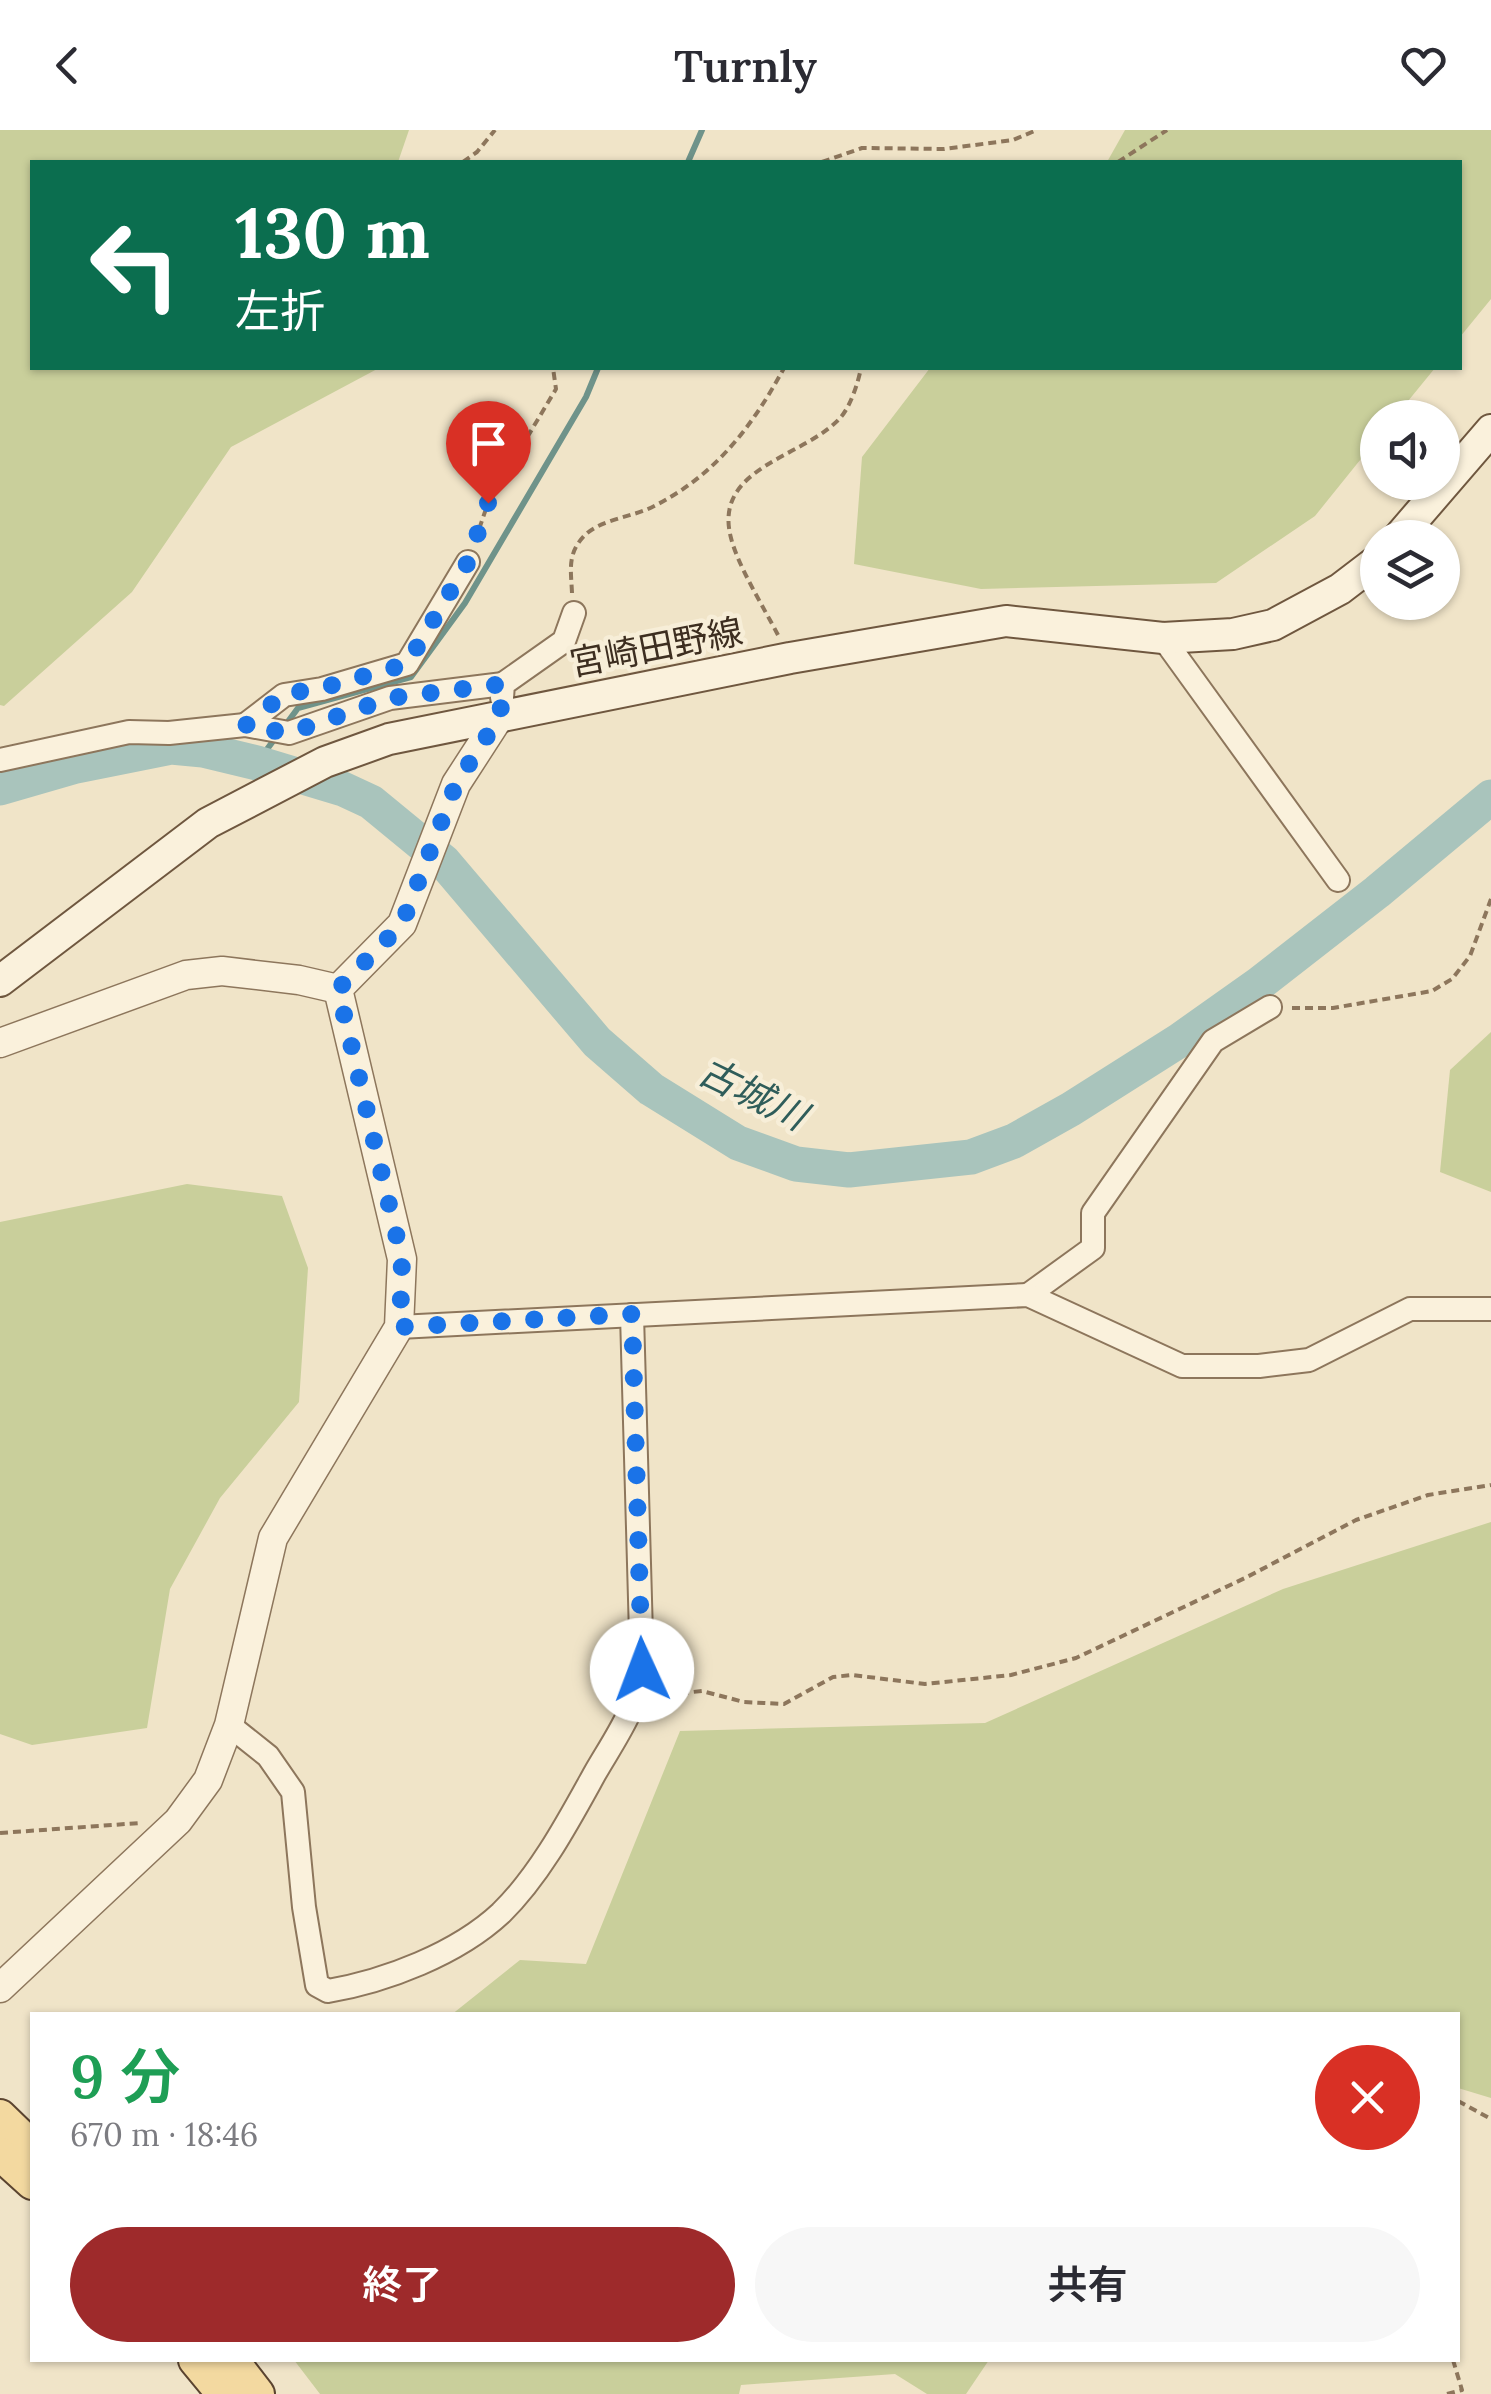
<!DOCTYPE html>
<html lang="ja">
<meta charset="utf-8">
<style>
:root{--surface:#fff;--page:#f7f7f7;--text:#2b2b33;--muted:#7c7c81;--accent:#9e2a2b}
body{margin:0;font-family:Lora,"Noto Sans JP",serif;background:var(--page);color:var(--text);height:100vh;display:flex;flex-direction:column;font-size:38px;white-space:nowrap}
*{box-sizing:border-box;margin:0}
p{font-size:32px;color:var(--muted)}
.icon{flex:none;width:55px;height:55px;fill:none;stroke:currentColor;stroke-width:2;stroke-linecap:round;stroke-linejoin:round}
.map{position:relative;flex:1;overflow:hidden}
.panel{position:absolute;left:30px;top:1882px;width:1430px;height:350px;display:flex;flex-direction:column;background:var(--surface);border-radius:0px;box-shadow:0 2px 8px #0004}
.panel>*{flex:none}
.hud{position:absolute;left:30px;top:30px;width:1432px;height:210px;border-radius:0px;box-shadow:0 2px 8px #0004;background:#0b6e4f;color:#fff;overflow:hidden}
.fabs{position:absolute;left:1360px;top:270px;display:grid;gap:20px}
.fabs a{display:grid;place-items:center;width:100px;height:100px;border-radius:50%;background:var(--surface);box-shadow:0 2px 8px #0004;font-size:50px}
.pin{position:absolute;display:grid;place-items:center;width:85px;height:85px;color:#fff;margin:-102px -42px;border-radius:50% 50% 50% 0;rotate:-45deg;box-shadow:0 0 10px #0007}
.pin .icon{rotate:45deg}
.me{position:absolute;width:110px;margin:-55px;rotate:358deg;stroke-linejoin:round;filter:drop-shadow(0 0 8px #0008)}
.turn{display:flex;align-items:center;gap:35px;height:210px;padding:0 40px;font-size:45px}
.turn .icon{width:130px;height:130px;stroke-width:2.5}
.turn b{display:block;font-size:70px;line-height:85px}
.round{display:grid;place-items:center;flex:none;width:105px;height:105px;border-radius:52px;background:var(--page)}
.head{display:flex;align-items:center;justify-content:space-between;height:170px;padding:0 40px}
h1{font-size:60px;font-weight:600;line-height:75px;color:#1e9e55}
.action{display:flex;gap:20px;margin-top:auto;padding:20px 40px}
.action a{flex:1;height:115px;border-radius:60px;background:var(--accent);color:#fff;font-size:40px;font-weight:600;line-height:115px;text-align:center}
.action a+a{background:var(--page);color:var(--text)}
header{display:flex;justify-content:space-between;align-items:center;height:130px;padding:0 40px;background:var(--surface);font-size:45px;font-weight:600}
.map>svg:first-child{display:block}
.green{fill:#c9cf9b}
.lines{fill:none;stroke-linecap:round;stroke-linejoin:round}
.stream{stroke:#6f938a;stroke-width:6}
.river{stroke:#a9c4bc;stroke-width:35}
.minor-casing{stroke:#8d765c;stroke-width:26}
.tertiary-casing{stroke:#8d765c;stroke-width:31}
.secondary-casing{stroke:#6f573f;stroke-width:34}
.primary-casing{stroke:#5b4430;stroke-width:36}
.path{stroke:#8d765c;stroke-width:4;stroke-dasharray:8 5;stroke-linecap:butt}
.minor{stroke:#faf1dc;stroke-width:22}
.tertiary{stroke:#faf1dc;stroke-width:28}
.secondary{stroke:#faf1dc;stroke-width:30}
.primary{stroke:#f3d9a0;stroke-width:32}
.route{stroke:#1a73e8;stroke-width:18;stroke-dasharray:0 32.4}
.labels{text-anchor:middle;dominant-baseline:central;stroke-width:9;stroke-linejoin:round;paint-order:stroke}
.street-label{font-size:35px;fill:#3d2e20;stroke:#f7eed8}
.water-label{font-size:38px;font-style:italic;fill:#2f5d5a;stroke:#f7eed8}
</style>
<header><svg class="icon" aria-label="back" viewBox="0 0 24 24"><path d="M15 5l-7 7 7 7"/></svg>Turnly<svg class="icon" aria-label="heart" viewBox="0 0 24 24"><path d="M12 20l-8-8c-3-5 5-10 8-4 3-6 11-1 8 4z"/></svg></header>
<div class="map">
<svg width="1491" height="2264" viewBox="0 0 1491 2264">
<rect width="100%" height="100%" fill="#f0e4c8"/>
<g class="green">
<path d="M0,0H409L398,32H32V238H379L231,317L132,462L4,576L0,575Z"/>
<path d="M1125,0H1491V169L1460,207V32H1107Z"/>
<path d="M930,238H1435L1395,287L1378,288L1377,309L1315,386L1216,453L981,459L854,434L862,327Z"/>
<path d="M1491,902V1062L1440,1042L1450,940Z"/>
<path d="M187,1054L282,1066L308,1138L299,1272L220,1368L170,1459L147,1598L32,1615L0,1604V1092Z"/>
<path d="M1491,1392V1968L1458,1958V1885H451L520,1830L586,1834L680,1601L985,1593L1283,1459Z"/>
<path d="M294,2230H989L966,2264H927L895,2244L741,2255L739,2264H320Z"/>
</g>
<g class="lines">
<g class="stream">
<path d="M688,32L702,0"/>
<path d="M284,597L298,578L411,547L465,473L586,267L598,238"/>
<path d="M257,633L276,607"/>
</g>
<path class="river" d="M0,658L76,636L171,617L203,620L257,633L343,659L371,672L444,732L597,912L651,959L738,1013L796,1034L849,1040L971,1027L1014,1011L1071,979L1180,910L1259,854L1377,762L1491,667"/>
<defs>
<g id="minor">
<path d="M1163,508L1338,750"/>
<path d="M502,568L503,554L564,511L574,483"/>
<path d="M245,595L284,565L322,559L407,534L468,432"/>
<path d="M0,630L129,602L169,603L245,595L289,603L390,568L503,554"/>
<path d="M1028,1165L1093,1118V1083L1213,911L1270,877"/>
<path d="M399,1197L1028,1165L1182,1236H1259L1309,1230L1410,1179H1491"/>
<path d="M229,1595L268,1626L293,1662L304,1777L317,1855L328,1861C386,1851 457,1824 501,1783C540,1745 569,1690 595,1643C614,1610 637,1579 642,1540L632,1185"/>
</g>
<g id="tertiary">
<path d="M0,913L186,845L222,841L299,850L338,859"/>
<path d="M0,1858L178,1691L208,1650L229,1595L273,1408L399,1197L402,1129L338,859L402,794L456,654L500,586"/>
</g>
<g id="secondary">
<path d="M1398,408L1491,300"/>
<path d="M0,851L208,693L325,632L389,609L790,528L1006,491L1163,508L1233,504L1273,495L1340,459L1378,430"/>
</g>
<g id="primary">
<path d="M0,1986L32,2017"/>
<path d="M0,2024L32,2053"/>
<path d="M195,2230L223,2264"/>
<path d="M232,2230L258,2264"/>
</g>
</defs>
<use href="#minor" class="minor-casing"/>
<use href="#tertiary" class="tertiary-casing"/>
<use href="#secondary" class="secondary-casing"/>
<use href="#primary" class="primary-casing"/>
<g class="path">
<path d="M463,32L477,22L495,0"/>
<path d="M822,32L862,18L944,19L1013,10L1037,0"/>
<path d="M1118,32L1167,0"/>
<path d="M475,411L488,373L556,259L553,238"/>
<path d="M572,463C571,440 567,424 584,406C598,391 629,387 648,379C712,349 751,299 784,238"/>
<path d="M778,505C764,478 738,436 731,408C712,336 805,328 841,287C851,275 858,253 861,238"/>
<path d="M1292,878H1333L1432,861L1452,849L1470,826L1491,769"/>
<path d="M655,1566L702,1561L744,1572L784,1574L833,1547L852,1545L925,1554L1011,1545L1076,1528L1245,1448L1356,1390L1428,1365L1491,1355"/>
<path d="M0,1703L140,1693"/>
<path d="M1458,1971L1491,1989"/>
<path d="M1447,2264L1462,2260L1453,2230"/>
</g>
<use href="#minor" class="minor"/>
<use href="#tertiary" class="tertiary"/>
<use href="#secondary" class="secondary"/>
<use href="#primary" class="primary"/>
</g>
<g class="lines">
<path class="route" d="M488,373L468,432L407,534L322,558L284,564L245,596L289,603L390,568L503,554L500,586L456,654L402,794L338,859L402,1129L400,1197L632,1184L642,1540"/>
</g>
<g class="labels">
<g class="street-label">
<text transform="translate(656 517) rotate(-11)">宮崎田野線</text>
</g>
<g class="water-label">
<text transform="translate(753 963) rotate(26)">古城川</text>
</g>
</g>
</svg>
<div class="fabs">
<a><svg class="icon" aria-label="sound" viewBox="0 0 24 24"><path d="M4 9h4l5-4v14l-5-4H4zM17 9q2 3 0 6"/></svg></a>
<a><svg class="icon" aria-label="layers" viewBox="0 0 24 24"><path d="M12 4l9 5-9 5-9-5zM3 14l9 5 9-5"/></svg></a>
</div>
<div class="pin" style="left:488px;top:373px;background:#d93025"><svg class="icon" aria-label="arrive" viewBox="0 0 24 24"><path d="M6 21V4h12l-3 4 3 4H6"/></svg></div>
<svg class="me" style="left:642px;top:1540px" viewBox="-20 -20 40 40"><circle r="19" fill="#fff"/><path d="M0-13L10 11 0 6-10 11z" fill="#1a73e8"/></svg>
<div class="hud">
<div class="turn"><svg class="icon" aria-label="left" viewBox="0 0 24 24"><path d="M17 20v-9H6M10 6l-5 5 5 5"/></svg><div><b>130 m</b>左折</div></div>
</div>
<section class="panel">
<div class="head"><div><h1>9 分</h1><p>670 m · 18:46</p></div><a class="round" style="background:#d93025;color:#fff"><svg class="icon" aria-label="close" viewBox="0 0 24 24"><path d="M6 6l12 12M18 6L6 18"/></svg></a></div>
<div class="action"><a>終了</a><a>共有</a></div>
</section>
</div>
